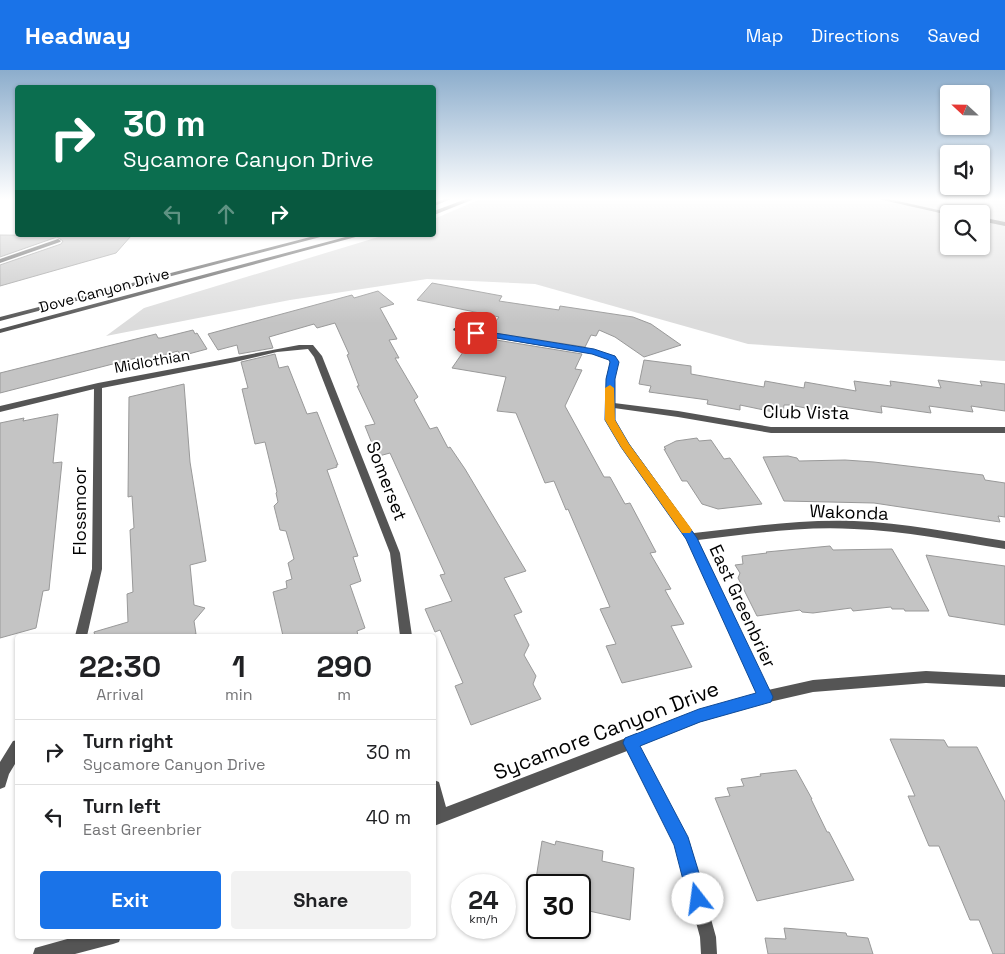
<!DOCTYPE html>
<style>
:root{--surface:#fff;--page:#f2f2f2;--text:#202124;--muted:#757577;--line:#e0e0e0;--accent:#1a73e8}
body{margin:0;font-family:"Space Grotesk",sans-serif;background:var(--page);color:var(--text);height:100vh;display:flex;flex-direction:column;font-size:19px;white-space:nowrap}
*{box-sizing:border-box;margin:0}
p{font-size:16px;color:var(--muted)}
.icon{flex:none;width:28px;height:28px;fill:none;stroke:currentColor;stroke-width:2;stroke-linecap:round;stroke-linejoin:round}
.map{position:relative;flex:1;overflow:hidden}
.details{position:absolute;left:15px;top:564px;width:421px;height:305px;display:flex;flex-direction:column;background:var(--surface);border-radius:5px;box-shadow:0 1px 4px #0004}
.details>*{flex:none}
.guide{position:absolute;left:15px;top:15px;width:421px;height:152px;border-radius:5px;box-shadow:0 1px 4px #0004;background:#0b6e4f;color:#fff;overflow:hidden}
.needle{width:32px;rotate:292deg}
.fabs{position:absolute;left:940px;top:15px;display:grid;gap:10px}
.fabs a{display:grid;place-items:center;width:50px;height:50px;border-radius:5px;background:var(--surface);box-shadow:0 1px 4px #0004;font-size:25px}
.speed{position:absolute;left:451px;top:804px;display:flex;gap:10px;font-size:25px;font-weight:700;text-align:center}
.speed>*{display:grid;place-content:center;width:65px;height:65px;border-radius:50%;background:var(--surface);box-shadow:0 1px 4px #0004;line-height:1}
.speed small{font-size:12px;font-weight:400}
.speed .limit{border:2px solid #111;border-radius:8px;background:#fff;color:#111}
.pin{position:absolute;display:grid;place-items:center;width:42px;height:42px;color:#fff;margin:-21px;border-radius:10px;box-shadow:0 2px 8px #0006}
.me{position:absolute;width:55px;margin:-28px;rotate:345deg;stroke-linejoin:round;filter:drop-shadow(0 0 4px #0008)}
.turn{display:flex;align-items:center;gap:18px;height:105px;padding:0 25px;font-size:22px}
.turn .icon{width:65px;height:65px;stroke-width:2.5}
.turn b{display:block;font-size:35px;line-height:42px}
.lanes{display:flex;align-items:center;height:48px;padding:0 25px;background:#0003;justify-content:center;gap:25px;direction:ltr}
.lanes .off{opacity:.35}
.eta{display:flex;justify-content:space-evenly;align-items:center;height:85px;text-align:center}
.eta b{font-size:30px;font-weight:800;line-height:35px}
.action{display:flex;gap:10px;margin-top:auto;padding:10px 25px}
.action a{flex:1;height:58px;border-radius:5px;background:var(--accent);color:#fff;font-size:20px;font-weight:800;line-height:58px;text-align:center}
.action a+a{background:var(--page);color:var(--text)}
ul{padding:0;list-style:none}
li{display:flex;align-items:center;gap:15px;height:65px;padding:0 25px;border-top:1px solid var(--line)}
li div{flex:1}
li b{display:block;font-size:19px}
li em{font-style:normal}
header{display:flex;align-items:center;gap:30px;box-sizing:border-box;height:70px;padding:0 25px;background:var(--accent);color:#fff}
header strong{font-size:24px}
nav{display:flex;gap:28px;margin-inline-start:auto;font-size:18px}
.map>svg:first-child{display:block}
.green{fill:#dcdcdc;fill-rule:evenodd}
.building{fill:#c4c4c4;stroke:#999}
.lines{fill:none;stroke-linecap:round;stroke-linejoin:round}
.minor{fill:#555;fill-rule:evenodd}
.route{fill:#1a73e8;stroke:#114b97}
.slow{fill:#f59e0b}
.labels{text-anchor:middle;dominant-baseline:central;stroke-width:4;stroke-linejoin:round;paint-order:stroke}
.far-street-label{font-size:15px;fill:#000;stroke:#fff}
.street-label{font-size:18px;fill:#000;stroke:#fff}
.near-street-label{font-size:21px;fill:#000;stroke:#fff}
</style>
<header>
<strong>Headway</strong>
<nav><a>Map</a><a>Directions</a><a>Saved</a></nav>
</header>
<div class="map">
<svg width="1005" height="884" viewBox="0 0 1005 884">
<rect width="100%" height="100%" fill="#fff"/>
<path class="green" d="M480,129H1005V291L748,274L535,214L427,209L290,230L106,266L144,238L385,165H434V149ZM949,144H981V176H949Z"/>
<g class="building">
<path d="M0,165L87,166H131L116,183L0,216V195L61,174L63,171L57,167L0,187Z"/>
<path d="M432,213L502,226L499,231L559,240L560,236L633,247L651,254L681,275L644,287L615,267L599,260L596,266L591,265L585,277L488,262L499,247L417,230Z"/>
<path d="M378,221L394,234L380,238L397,269L389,270L399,288H395L418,327L414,330L430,359L437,357L448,378L450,377L465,399L526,501L504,508L522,542L514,545L529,575L524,585L536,606L533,614L541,629L471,655L455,616L463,613L440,560L435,562L425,539L452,531L440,505L445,504L390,383L379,386L375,381L365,356L375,354L357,316H359L347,285L349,284L335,253L317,258L314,254L269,267L273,278L239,284L237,275L218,280L208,264L352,225L354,228Z"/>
<path d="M193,260L195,264L197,263L207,279L181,286L178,281L141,291L140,287L0,323V303L156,264L158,268H161Z"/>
<path d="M484,268L582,284L575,299L582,300L565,336L604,407H610L625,434L630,433L656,482L650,483L671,519L665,520L684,554L671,556L692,597L622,613L606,576L616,574L600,539L610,537L568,439L566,440L554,411L545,413L516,343L497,341L506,307L452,298L468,275L477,277Z"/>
<path d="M275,284L279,298L288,296L307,344L317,342L338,395H336L337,397L327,400L358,486L353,487L361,511L350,515L365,558L357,561L358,566H283L273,522L287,518L286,511L292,509L288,493L294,489L286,461L280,460L274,436L278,432L276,423L277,422L265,372L255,374L242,319L248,318L241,292Z"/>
<path d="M644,290L691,296V304L764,317L765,311L804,318L805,312L856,321L854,311L891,316L890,311L941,318L938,310L982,316L980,311L1005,314V341L971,336L973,342L929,336L931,343L881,336L882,343L836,336L837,344L790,335H784L783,344L740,335V340L707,334L708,330L649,322L651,316L639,314Z"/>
<path d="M184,314L190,392L206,491L190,495L194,535L205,538L194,551L196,564L188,566H95L94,562L128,552L127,524L133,522L130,460L134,458L132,426L128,427L129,327Z"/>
<path d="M58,344L53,393L62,392L49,520L43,521L36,558L0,568V353L24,348L23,351Z"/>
<path d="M697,368L699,371L711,370L724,389L730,388L762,434L718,439L702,434L687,411H682L664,379H666L664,377L676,371Z"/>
<path d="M788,386L797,388L799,391L845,390L874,392L983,405L985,410L1005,413V447L998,446L1000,452L874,433L784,431L763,387Z"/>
<path d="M830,476L833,480L892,479L929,541H905L904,539H892L891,537L853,541L851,538L813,543L802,542L800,540L757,546L738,508L740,503L735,495L743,494L742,486L767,483L766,482Z"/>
<path d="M926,485L1005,496V555L949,546Z"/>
<path d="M890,669L944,670L948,677H977L1005,732V884H993L979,850H970L939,776H929L908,726H915Z"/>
<path d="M796,700L812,729H811L827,762H829L854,810L757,831L715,728L730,726L727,718L744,716L741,709L761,706L760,704Z"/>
<path d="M542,771L555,775L556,771L603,781L602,791L634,798L630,850L580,839V815H535Z"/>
<path d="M784,858L846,863L847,866L868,868L873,884H768L765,868L786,869Z"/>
</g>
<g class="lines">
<g class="minor">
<path d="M444,129H451L434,136V133Z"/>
<path d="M466,129H474L434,145V141Z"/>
<path d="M878,129H889L956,144L949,145Z"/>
<path d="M981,147L1005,152V156L981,151Z"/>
<path d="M318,165H328L0,251V247Z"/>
<path d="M353,165H363L0,263V259Z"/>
<path d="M58,169L61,171L60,172L0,193V189Z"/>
<path d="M454,258L594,280L615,286L618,292L614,309V333L678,341L771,357H1005V363H771L678,347L614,338V350L629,374L694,463C747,457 800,449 854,451C904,453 955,463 1005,471V479C955,471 904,461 854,459C801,456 749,464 698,470L768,620L813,610L926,601L1005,605V617L926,613L813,622L765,633L700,652L639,676L690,773L716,867L717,884H701L700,867L675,775L627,681L434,756V710L439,712L446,737L699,640L757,624L686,468L622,377L606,350V309L610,292L609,289L593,284L457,262L453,260Z"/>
<path d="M299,275H313L322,286L400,483L412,566H400L390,483L314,287L308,279L277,282L235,292L102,318V499L87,566H75L92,499L94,319L0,342V336L98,313Z"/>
<path d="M18,670V689L9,704L5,717L0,719V692L13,671Z"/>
<path d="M78,866H121L119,872L113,874L75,884H33L35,878Z"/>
</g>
</g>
<linearGradient id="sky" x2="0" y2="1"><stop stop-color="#8cadcc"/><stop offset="0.51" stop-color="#fff"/><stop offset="1" stop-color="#fff" stop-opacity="0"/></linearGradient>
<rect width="1005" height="253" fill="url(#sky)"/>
<path class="route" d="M476,260L594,279L615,286L619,292L615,309V350L629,374L697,468L773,627L771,632L700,652L640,676L688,767L707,829L704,835L698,838L691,835L688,829L674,775L623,673L625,668L699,639L756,623L686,469L621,377L605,350L606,309L610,292L609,290L592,284L473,264V261Z"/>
<path class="slow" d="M610,315L614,318L615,350L629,374L690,457L692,460L690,463H682L621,377L605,350V318Z"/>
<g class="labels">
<g class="far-street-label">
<text transform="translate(104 220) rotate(-15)">Dove Canyon Drive</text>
<text transform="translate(152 291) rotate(-10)">Midlothian</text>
</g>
<g class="street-label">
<text transform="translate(806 342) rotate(1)">Club Vista</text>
<text transform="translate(387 411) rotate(69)">Somerset</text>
<text transform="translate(79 441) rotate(-90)">Flossmoor</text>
<text transform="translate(849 442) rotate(2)">Wakonda</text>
<text transform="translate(743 536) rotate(65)">East Greenbrier</text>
</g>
<g class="near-street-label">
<text transform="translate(606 660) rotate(-21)">Sycamore Canyon Drive</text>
</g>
</g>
</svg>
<div class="fabs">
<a><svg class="needle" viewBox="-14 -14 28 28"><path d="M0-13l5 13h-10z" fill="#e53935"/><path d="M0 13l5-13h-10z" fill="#757577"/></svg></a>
<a><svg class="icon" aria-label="sound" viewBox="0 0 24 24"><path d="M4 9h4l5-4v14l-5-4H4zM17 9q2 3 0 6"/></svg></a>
<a><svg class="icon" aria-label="search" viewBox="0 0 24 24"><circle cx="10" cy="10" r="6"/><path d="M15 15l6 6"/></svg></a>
</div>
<div class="speed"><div>24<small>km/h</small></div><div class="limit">30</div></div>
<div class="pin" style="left:476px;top:263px;background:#d93025"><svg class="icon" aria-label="arrive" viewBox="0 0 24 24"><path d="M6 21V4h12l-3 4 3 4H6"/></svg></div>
<svg class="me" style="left:698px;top:829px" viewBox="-20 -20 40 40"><circle r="19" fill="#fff"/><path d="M0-13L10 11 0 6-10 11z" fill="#1a73e8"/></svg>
<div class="guide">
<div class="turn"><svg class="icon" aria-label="right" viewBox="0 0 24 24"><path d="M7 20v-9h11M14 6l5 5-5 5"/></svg><div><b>30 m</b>Sycamore Canyon Drive</div></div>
<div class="lanes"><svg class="icon off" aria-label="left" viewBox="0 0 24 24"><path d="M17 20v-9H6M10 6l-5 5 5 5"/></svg><svg class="icon off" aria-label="ahead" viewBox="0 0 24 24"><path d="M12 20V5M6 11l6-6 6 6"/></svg><svg class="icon" aria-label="right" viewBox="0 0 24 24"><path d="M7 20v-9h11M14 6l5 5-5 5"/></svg></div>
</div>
<section class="details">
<div class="eta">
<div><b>22:30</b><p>Arrival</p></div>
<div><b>1</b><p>min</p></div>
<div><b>290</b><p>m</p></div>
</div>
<ul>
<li><svg class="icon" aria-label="right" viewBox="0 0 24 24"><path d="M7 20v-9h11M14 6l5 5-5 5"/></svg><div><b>Turn right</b><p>Sycamore Canyon Drive</p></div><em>30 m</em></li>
<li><svg class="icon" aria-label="left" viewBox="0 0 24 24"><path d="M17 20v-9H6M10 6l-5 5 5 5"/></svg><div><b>Turn left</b><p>East Greenbrier</p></div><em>40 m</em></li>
</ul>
<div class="action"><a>Exit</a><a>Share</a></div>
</section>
</div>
